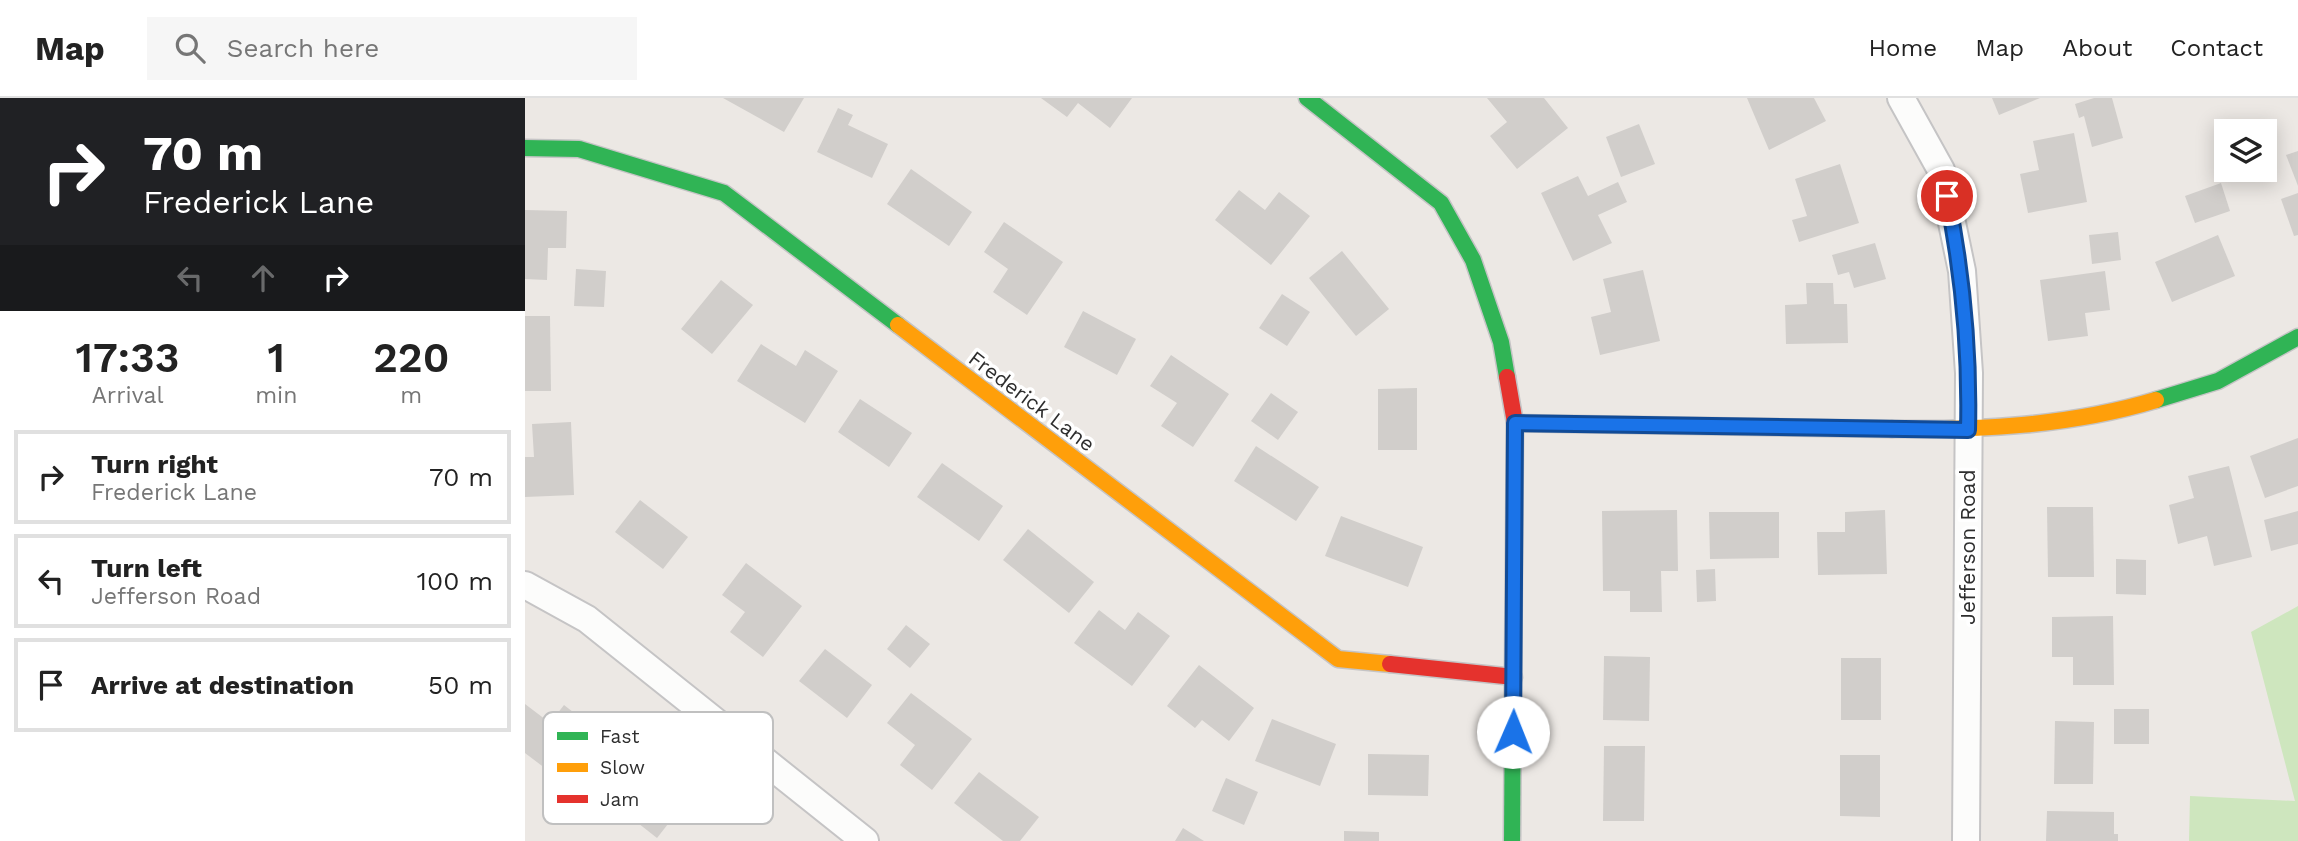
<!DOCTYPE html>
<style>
:root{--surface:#fff;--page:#f6f6f6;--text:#222;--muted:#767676;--line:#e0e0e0}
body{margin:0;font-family:"Work Sans",sans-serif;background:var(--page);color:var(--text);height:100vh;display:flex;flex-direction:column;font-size:26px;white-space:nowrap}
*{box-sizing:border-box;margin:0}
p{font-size:23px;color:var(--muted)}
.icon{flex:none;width:38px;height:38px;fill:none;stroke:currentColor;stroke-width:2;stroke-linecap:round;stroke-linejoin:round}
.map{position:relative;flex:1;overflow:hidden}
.panel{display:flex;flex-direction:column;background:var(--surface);width:525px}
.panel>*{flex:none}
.guide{background:#202124;color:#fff;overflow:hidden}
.buttons{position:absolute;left:1689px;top:21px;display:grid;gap:14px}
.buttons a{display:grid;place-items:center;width:63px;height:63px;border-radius:0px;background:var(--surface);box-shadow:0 4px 18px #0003;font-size:35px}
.pin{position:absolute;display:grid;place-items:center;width:60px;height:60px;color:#fff;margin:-30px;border:4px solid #fff;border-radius:50%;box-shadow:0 2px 7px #0007}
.me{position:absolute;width:77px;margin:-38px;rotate:1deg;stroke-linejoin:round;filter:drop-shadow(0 0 5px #0008)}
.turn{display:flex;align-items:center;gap:24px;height:147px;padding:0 28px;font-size:32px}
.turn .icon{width:91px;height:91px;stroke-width:2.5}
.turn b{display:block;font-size:49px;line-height:60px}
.lanes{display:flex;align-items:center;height:66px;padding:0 28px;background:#0003;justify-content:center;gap:35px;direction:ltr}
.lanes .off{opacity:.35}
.eta{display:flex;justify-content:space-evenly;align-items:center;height:119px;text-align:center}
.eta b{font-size:42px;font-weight:600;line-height:49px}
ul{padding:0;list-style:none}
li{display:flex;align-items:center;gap:21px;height:94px;margin:0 14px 10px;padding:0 14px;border:4px solid var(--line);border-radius:0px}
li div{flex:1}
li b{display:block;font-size:26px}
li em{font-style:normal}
header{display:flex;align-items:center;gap:42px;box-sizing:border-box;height:98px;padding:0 35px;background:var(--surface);border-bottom:2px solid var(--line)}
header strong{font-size:33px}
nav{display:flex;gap:38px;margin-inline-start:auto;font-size:24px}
.search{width:490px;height:63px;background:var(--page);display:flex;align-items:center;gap:18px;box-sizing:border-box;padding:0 24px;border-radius:0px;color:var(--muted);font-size:26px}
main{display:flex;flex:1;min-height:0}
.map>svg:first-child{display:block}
.green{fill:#cee6be}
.building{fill:#d1cecb}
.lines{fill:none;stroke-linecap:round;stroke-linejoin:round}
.street-casing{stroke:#c5c4c5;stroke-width:30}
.fast-casing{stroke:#c5c4c5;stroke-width:19}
.slow-casing{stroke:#c5c4c5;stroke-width:19}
.jam-casing{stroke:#c5c4c5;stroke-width:19}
.street{stroke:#fcfcfb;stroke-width:26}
.fast{stroke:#30b455;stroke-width:16}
.slow{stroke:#ff9f0a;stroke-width:16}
.jam{stroke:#e5322d;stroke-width:16}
.route-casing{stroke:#114b97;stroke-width:18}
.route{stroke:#1a73e8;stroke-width:12}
.labels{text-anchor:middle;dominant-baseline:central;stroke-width:7;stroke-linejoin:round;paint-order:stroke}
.street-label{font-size:21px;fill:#2e2e2e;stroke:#fff}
.key{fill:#fff;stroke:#c0c0c0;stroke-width:2}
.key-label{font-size:19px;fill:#2e2e2e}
</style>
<header>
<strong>Map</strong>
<div class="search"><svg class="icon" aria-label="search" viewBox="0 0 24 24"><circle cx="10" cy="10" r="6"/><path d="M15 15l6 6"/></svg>Search here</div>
<nav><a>Home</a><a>Map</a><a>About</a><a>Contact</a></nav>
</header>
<main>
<section class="panel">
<div class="guide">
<div class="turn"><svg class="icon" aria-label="right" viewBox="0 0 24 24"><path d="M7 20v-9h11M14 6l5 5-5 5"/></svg><div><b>70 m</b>Frederick Lane</div></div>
<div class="lanes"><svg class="icon off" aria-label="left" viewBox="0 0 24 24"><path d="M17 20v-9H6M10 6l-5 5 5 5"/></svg><svg class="icon off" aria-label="ahead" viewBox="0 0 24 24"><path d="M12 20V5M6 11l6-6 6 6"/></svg><svg class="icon" aria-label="right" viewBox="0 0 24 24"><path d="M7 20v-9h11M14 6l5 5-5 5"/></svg></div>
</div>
<div class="eta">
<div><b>17:33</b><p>Arrival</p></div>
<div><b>1</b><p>min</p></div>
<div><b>220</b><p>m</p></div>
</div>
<ul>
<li><svg class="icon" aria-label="right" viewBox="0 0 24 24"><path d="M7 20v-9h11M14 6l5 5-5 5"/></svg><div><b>Turn right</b><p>Frederick Lane</p></div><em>70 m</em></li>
<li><svg class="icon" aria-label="left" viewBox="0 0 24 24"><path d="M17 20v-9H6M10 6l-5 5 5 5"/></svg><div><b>Turn left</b><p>Jefferson Road</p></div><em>100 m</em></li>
<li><svg class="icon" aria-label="arrive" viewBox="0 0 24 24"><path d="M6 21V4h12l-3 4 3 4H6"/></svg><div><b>Arrive at destination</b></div><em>50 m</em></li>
</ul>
</section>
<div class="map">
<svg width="1773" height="743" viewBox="0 0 1773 743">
<rect width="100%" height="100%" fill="#ece8e4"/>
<path class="green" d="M1773,508V743H1664L1665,698L1770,703L1726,534Z"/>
<g class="building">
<path d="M198,0H279L259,34Z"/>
<path d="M516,0H607L585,30L553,5L542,19Z"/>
<path d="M962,0H1019L1043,30L992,71L965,38L982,24Z"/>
<path d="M1222,0H1289L1301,23L1244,52Z"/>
<path d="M1467,0H1515L1474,17Z"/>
<path d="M1569,0H1587L1598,40L1567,49L1559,18L1554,20L1550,6Z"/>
<path d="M313,10L328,17L323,27L363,46L347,80L292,54Z"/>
<path d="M1114,26L1130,66L1096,79L1081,39Z"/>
<path d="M1549,35L1562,104L1503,115L1495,76L1514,72L1508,43Z"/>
<path d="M1773,53V88L1761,57Z"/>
<path d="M1315,66L1334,125L1274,144L1267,122L1282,118L1270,81Z"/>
<path d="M386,71L447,114L424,148L362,106Z"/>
<path d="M1053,78L1063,98L1093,84L1102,104L1073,117L1087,145L1048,163L1016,95Z"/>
<path d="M1696,85L1705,113L1670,125L1660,98Z"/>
<path d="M714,92L740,112L754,94L785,118L746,167L690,122Z"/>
<path d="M1773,95V137L1769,138L1756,101Z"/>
<path d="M0,112L42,113L41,150H23L22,182L0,181Z"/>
<path d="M479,124L538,164L502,217L468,194L483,171L459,154Z"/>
<path d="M1593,134L1596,162L1567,166L1564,137Z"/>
<path d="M1693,137L1710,178L1647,204L1630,164Z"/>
<path d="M1350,145L1361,181L1329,190L1324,174L1313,177L1307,157Z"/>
<path d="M817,153L864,211L831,238L784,180Z"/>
<path d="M51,171L81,173L79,209L49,208Z"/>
<path d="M1118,172L1135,243L1075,257L1066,219L1086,214L1078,181Z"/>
<path d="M1580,173L1585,212L1560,215L1563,238L1523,243L1515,182Z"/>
<path d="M196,182L228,207L187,256L156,231Z"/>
<path d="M1281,185H1308L1309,206H1322L1323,245L1261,246L1260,207L1282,206Z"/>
<path d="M757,196L785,214L762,248L734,230Z"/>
<path d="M558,213L611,241L592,277L539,249Z"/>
<path d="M0,218H25L26,293H0Z"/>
<path d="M236,246L271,268L280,252L313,273L280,325L212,283Z"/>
<path d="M646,257L704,296L668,349L636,328L652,305L625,288Z"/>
<path d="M892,290V352H853V291Z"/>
<path d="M746,295L773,314L753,342L726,323Z"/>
<path d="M335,301L387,335L364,369L313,334Z"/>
<path d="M46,324L49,397L0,399V359H9L7,326Z"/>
<path d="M1773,340V388L1740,400L1725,358Z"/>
<path d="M731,348L794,389L771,423L709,383Z"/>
<path d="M417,365L478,408L454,443L392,399Z"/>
<path d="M1704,368L1727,459L1689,468L1682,438L1653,446L1644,407L1669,400L1663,378Z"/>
<path d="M115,402L163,439L138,471L90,434Z"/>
<path d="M1522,409H1568L1569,479H1523Z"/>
<path d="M1152,412L1153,473H1136L1137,514H1105V493H1078L1077,413Z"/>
<path d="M1360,412L1362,476L1293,477L1292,434H1320V414Z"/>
<path d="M1773,413V446L1746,453L1739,422Z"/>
<path d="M1184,414H1254V460L1185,461Z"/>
<path d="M816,418L898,449L883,489L800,458Z"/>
<path d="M503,431L569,484L544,515L478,462Z"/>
<path d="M1591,461L1621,462V497L1591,496Z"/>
<path d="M221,465L277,508L238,559L205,534L220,514L197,497Z"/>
<path d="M1190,471L1191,503L1172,504L1171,472Z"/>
<path d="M574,512L600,532L613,514L645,538L607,588L549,545Z"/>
<path d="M1588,518L1589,587H1548V559H1527V519Z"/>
<path d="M381,527L405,546L385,570L362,551Z"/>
<path d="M300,551L347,587L322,620L274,583Z"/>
<path d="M1079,558L1125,559L1124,623L1078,622Z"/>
<rect x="1316" y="560" width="40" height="62"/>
<path d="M674,567L729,610L704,643L677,622L670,630L642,608Z"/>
<path d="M386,595L447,641L407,692L375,667L390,647L362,625Z"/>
<path d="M0,606L25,625L39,607L71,632L33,680L0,655Z"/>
<rect x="1589" y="611" width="35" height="35"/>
<path d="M747,621L811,646L795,688L730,663Z"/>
<path d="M1530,623L1569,624L1568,686H1529Z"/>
<path d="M1079,648H1120L1119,723H1078Z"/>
<path d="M843,656L904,657L903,698L843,697Z"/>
<path d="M1315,657H1355V719L1315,718Z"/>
<path d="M110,671L157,708L132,740L85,703Z"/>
<path d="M454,674L514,719L495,743H478L429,705Z"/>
<path d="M701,680L733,694L719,727L687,713Z"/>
<path d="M1522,713L1589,714V736H1593V743H1521Z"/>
<path d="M658,730L679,743H650Z"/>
<path d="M819,733L854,734V743H819Z"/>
</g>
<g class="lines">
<defs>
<g id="street">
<path d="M1376,0L1416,72L1437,173L1444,275L1441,743"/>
<path d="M0,487L62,521L340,743"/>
</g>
<g id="fast">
<path d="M782,0L916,105L948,162L976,244L982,279"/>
<path d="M0,50L54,51L199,95L373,227"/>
<path d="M1631,302L1693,283L1773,239"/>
<path d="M987,743L988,581"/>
</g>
<g id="slow">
<path d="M373,227L813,561L865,566"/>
<path d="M1367,331C1456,332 1545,328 1631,302"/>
</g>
<g id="jam">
<path d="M982,279L990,325L988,581"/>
<path d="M990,325L1367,331"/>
<path d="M865,566L989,579"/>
</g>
</defs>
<use href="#street" class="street-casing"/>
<use href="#fast" class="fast-casing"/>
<use href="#slow" class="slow-casing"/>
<use href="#jam" class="jam-casing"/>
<use href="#street" class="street"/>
<use href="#fast" class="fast"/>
<use href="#slow" class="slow"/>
<use href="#jam" class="jam"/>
</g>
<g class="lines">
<defs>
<path id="route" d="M988,634L990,325L1443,332C1445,251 1438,177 1422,98"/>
</defs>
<use href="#route" class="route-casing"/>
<use href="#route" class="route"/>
</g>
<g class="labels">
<g class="street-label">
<text transform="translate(507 303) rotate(37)">Frederick Lane</text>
<text transform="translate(1442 449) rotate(-90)">Jefferson Road</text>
</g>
</g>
<rect x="18" y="614" width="230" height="112" rx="10" class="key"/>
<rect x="32" y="634" width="31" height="8" fill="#30b455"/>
<rect x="32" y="665" width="31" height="9" fill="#ff9f0a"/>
<rect x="32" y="697" width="31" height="8" fill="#e5322d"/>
<g class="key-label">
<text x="75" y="645">Fast</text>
<text x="75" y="676">Slow</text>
<text x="75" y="708">Jam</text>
</g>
</svg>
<div class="buttons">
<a><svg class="icon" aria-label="layers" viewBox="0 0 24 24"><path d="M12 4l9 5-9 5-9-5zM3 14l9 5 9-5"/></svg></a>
</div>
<div class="pin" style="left:1422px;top:98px;background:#d93025"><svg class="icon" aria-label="arrive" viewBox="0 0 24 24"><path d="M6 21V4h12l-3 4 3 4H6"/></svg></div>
<svg class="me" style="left:988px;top:634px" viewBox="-20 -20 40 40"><circle r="19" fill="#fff"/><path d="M0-13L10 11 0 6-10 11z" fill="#1a73e8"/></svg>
</div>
</main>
